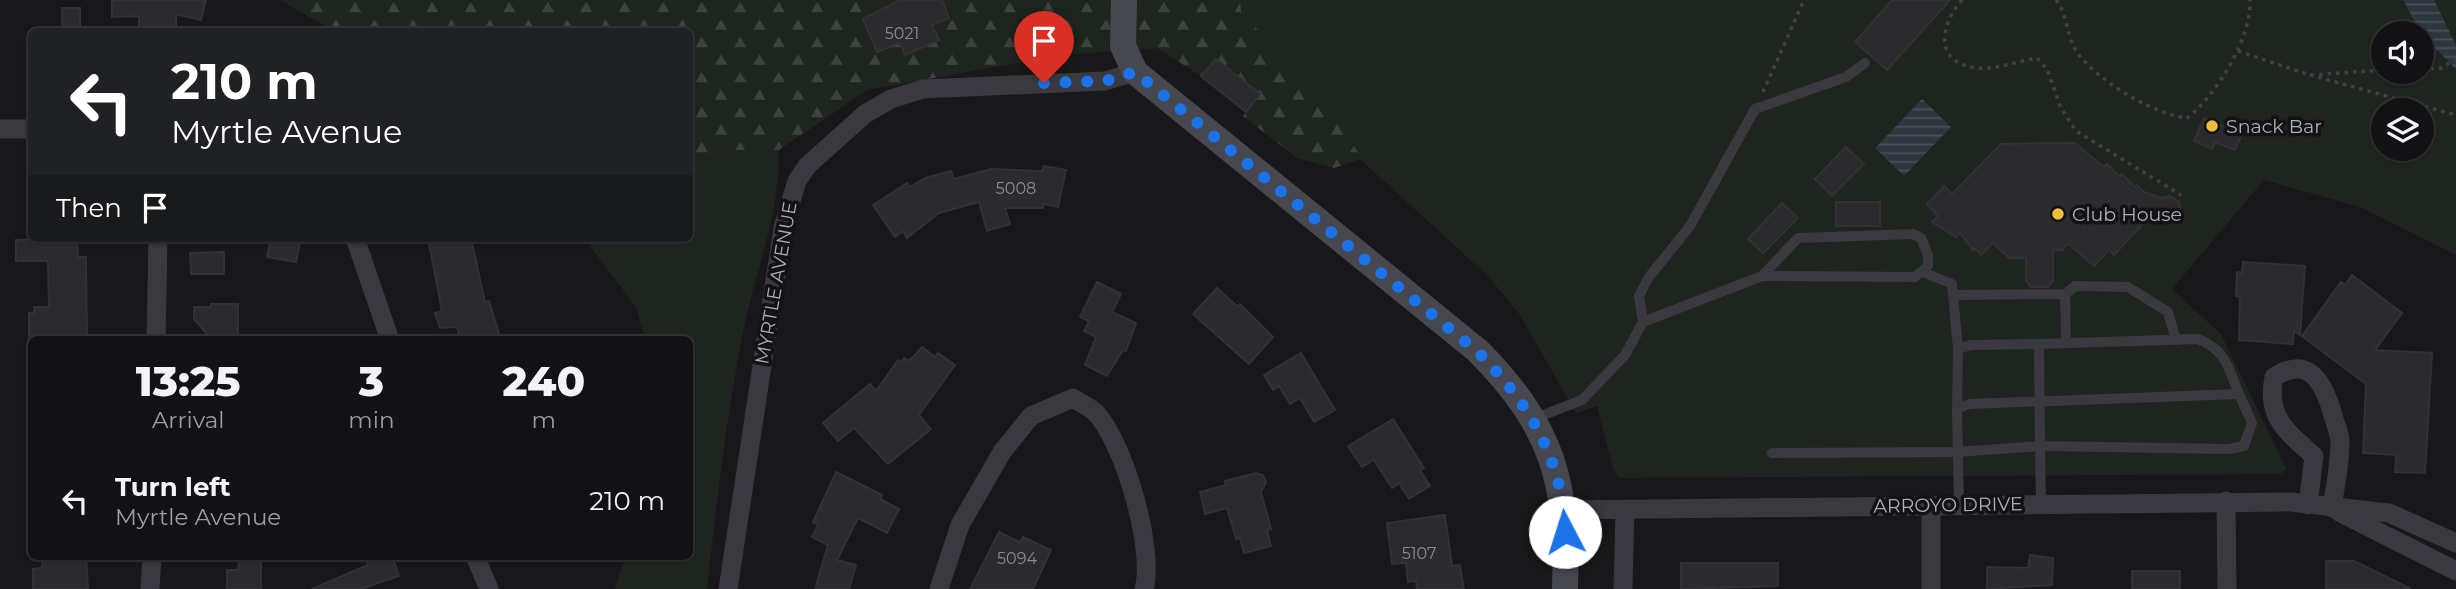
<!DOCTYPE html>
<style>
:root{--surface:#121214;--page:#1f2022;--text:#f1f3f6;--muted:#9c9ea0;--line:#313234}
body{margin:0;font-family:Montserrat,sans-serif;background:var(--page);color:var(--text);height:100vh;display:flex;flex-direction:column;font-size:26px;white-space:nowrap}
*{box-sizing:border-box;margin:0}
p{font-size:23px;color:var(--muted)}
.icon{flex:none;width:38px;height:38px;fill:none;stroke:currentColor;stroke-width:2;stroke-linecap:round;stroke-linejoin:round}
.map{position:relative;flex:1;overflow:hidden}
.drawer{position:absolute;left:28px;top:336px;width:665px;height:224px;display:flex;flex-direction:column;background:var(--surface);border-radius:10px;box-shadow:0 2px 5px #0004,0 0 0 2px var(--line)}
.drawer>*{flex:none}
.banner{position:absolute;left:28px;top:28px;width:665px;height:214px;border-radius:10px;box-shadow:0 2px 5px #0004,0 0 0 2px var(--line);background:#202124;color:#fff;overflow:hidden}
.tools{position:absolute;left:2371px;top:21px;display:grid;gap:14px}
.tools a{display:grid;place-items:center;width:63px;height:63px;border-radius:50%;background:var(--surface);box-shadow:0 2px 5px #0004,0 0 0 2px var(--line);font-size:35px}
.pin{position:absolute;display:grid;place-items:center;width:60px;height:60px;color:#fff;margin:-72px -30px;border-radius:50% 50% 50% 0;rotate:-45deg;box-shadow:0 0 7px #0007}
.pin .icon{rotate:45deg}
.me{position:absolute;width:77px;margin:-38px;rotate:355deg;stroke-linejoin:round;filter:drop-shadow(0 0 5px #0008)}
.turn{display:flex;align-items:center;gap:24px;height:147px;padding:0 28px;font-size:32px}
.turn .icon{width:91px;height:91px;stroke-width:2.5}
.turn b{display:block;font-size:49px;line-height:60px}
.then{display:flex;align-items:center;height:66px;padding:0 28px;background:#0003;gap:14px;font-size:26px}
.eta{display:flex;justify-content:space-evenly;align-items:center;height:119px;text-align:center}
.eta b{font-size:42px;font-weight:800;line-height:49px}
ul{padding:0;list-style:none}
li{display:flex;align-items:center;gap:21px;height:91px;padding:0 28px}
li div{flex:1}
li b{display:block;font-size:26px}
li em{font-style:normal}
.map>svg:first-child{display:block}
.green{fill:#1e251f;fill-rule:evenodd}
.forest{fill:url(#forest-firs)}
.water{fill:url(#water-rules)}
.building{fill:#2b2b2e;stroke:#323236;stroke-width:2}
.lines{fill:none;stroke-linecap:round;stroke-linejoin:round}
.path{stroke:#3f4046;stroke-width:3.5;stroke-dasharray:3.5 5;stroke-linecap:butt}
.lane{stroke:#39393f;stroke-width:10}
.street{stroke:#39393f;stroke-width:19}
.secondary{stroke:#47484f;stroke-width:26}
.route{stroke:#1a73e8;stroke-width:12;stroke-dasharray:0 21.6}
.poi-dot{fill:#efbd3a;stroke:#131315;stroke-width:2.5}
.labels{text-anchor:middle;dominant-baseline:central;stroke-width:7;stroke-linejoin:round;paint-order:stroke}
.number-label{font-size:16px;fill:#8a8c96}
.poi-label{font-size:19px;fill:#aaaeb9;stroke:#131315;text-anchor:start}
.street-label{font-size:19px;fill:#aaaeb9;stroke:#131315}
</style>
<div class="map">
<svg width="2456" height="589" viewBox="0 0 2456 589">
<defs>
<pattern id="forest-firs" width="22" height="20" patternUnits="userSpaceOnUse" patternTransform="scale(1.75)"><rect width="22" height="20" fill="#1e251f"/><path d="M5 1l3.5 6h-7zM16 11l3.5 6h-7z" fill="#3c423d"/></pattern>
<pattern id="water-rules" width="6" height="5" patternUnits="userSpaceOnUse" patternTransform="scale(1.75)"><rect width="6" height="5" fill="#2e363e"/><path d="M0 2.5h6" fill="none" stroke="#4a5158"/></pattern>
</defs>
<rect width="100%" height="100%" fill="#18181a"/>
<g class="green">
<path d="M1186,0H2456V255L2360,207L2264,180L2172,289L2221,334L2286,468L2281,474L1619,478L1613,469L1597,406L1576,413L1520,315L1489,277ZM2384,33H2422V72H2384ZM2384,110H2422V149H2384Z"/>
<path d="M732,150H779C780,210 758,265 745,323C727,410 717,500 707,589H615L625,557L690,556V340L645,339L636,307L584,238H690V164Z"/>
</g>
<path class="forest" d="M280,0H1240L1241,11L1288,64L1304,90L1319,101L1351,140L1361,159L1334,168L1297,158L1243,116L1260,94L1216,59L1201,76L1157,48L1062,55L867,90L779,150H732L690,164V32L334,31Z"/>
<g class="water">
<path d="M2403,0H2434L2456,45V69L2423,36Z"/>
<path d="M1922,99L1951,127L1904,176L1875,148Z"/>
</g>
<g class="building">
<path d="M112,0H206L201,20L176,14V29H157V32H139V16L112,17Z"/>
<path d="M900,0H942L949,18L932,25L939,40L905,55L900,43L877,52L863,19Z"/>
<path d="M1892,0H1950L1887,70L1855,42Z"/>
<rect x="62" y="8" width="18" height="24"/>
<path d="M1216,59L1260,94L1246,112L1201,76Z"/>
<path d="M2204,118L2242,134L2235,150L2215,142L2212,149L2194,141Z"/>
<path d="M2075,143L2104,167L2107,164L2120,177L2122,174L2135,187L2137,185L2144,192L2161,198L2170,196L2179,202L2181,212L2175,221L2168,222L2152,214L2114,255L2109,250L2094,266L2068,243L2062,250H2053V281L2048,287H2031L2026,281V258H2009L1993,243L1981,255L1974,248L1973,250L1960,233L1956,237L1932,222L1938,216L1927,204L1944,186L1952,194L2001,144Z"/>
<path d="M1846,147L1864,164L1832,196L1815,179Z"/>
<path d="M1044,166L1066,170L1058,207L1044,204L1043,208H1005L1010,224L987,231L979,202L939,213L907,238L903,231L895,237L873,205L907,183L910,187L925,178L951,171L954,179L991,169L1042,171Z"/>
<rect x="1836" y="202" width="44" height="24"/>
<path d="M1782,203L1798,218L1763,253L1748,239Z"/>
<path d="M271,238H301L296,262L267,257Z"/>
<path d="M428,238H471L485,302L489,301L501,340H460L457,327L440,328L435,313L442,311Z"/>
<path d="M77,239L78,257H86L87,340H29V313H34V307H49L48,261H16V240Z"/>
<path d="M224,252V274H191L190,253Z"/>
<path d="M2243,262L2305,266L2300,335L2294,331L2293,344L2239,340L2240,297L2236,296L2237,272L2242,273Z"/>
<path d="M2352,275L2402,313L2375,350L2432,353L2425,473L2395,472L2396,455L2363,453L2366,384L2302,336L2341,282L2345,285Z"/>
<path d="M1097,282L1121,294L1112,312L1136,323L1126,351L1123,350L1107,376L1085,365L1096,337L1084,331L1089,321L1080,317Z"/>
<path d="M1217,288L1238,307L1240,304L1273,337L1249,364L1193,314Z"/>
<path d="M211,304H238V340H207V334L194,319V307H211Z"/>
<path d="M922,347L935,357L938,353L955,365L919,415L931,429L888,464L854,428L838,441L823,423L870,384L876,391L898,360L901,362L904,358L909,361Z"/>
<path d="M1301,353L1335,410L1314,422L1300,398L1290,404L1279,386L1273,390L1264,375Z"/>
<path d="M1393,419L1424,468L1420,470L1430,486L1409,499L1399,483L1392,488L1374,460L1362,467L1348,446Z"/>
<path d="M836,472L882,495L880,499L899,509L887,533L858,518L837,560L856,565L849,589H815L828,545L812,537L818,525L813,522Z"/>
<path d="M1256,473L1263,475L1266,482L1261,492L1271,529L1267,530L1271,546L1244,553L1240,538L1236,539L1227,508L1205,514L1200,492L1226,485L1225,481Z"/>
<path d="M1445,515L1452,566L1460,565L1464,589H1417L1416,581L1408,582L1406,563L1392,564L1387,523Z"/>
<path d="M999,532L1020,542L1023,537L1051,550L1033,589H970Z"/>
<path d="M2030,555L2053,558L2052,585L1987,589V567L2028,568Z"/>
<path d="M42,556H86L88,589H33V569L42,568Z"/>
<path d="M240,556H261V589H227V570H238Z"/>
<path d="M365,556H392L399,576L361,589H312L368,565Z"/>
<path d="M2326,561H2354L2411,589H2326Z"/>
<path d="M1681,563H1778V586L1681,589Z"/>
<rect x="2132" y="571" width="48" height="18"/>
</g>
<g class="lines">
<g class="path">
<path d="M1962,0C1940,25 1933,63 1977,68C1995,70 2019,61 2037,58L2047,69L2061,108L2076,131L2181,195"/>
<path d="M2056,0C2069,17 2066,38 2079,55C2100,82 2153,114 2187,118C2216,96 2252,37 2250,0"/>
<path d="M2238,51L2310,75L2384,70"/>
<path d="M2422,69L2442,68L2456,58"/>
<path d="M2310,75L2456,115"/>
<path d="M1763,92L1804,0"/>
</g>
<g class="lane">
<path d="M1923,272L1952,284L1958,349"/>
<path d="M2065,294L2066,343"/>
<path d="M1953,295L2065,294L2075,286L2128,287L2168,312L2176,340"/>
<path d="M1643,322L1639,296L1649,277L1690,226L1755,109L1846,77L1865,63"/>
<path d="M1957,409L1958,349L1971,345L2039,344"/>
<path d="M1533,419L1582,400L1625,355L1643,322L1762,276L1798,238L1913,234L1921,238L1928,255V266L1915,277L1762,276"/>
<path d="M1772,453L1957,452L2040,446L2039,344L2198,339C2226,350 2228,367 2239,394"/>
<path d="M1959,506L1957,409L1969,404L2239,394L2252,423L2244,446L2229,449L2040,446L2041,504"/>
</g>
<g class="street">
<path d="M0,129H32"/>
<path d="M355,238L390,340"/>
<path d="M156,340L158,238"/>
<path d="M2226,501L2227,589"/>
<path d="M2308,505L2314,456C2286,431 2266,417 2274,377C2310,354 2324,384 2333,415C2335,424 2340,433 2340,442C2340,464 2335,487 2332,508"/>
<path d="M1564,510L2291,502L2389,513L2456,543"/>
<path d="M2339,512L2456,571"/>
<path d="M475,556L489,589"/>
<path d="M150,589L152,556"/>
<path d="M728,589L783,228L797,181L807,166L865,114L891,99L923,89L1105,81L1135,72"/>
<path d="M939,589L960,525L1002,452L1031,416L1073,398C1080,403 1090,407 1096,413C1124,443 1155,549 1144,589"/>
<path d="M1623,589L1625,509"/>
<path d="M1931,589V505"/>
</g>
<path class="secondary" d="M1124,0L1123,46L1135,72L1478,351C1554,428 1568,483 1565,589"/>
</g>
<g class="lines">
<path class="route" d="M1044,83L1105,81L1135,72L1478,352C1528,402 1563,459 1565,532"/>
</g>
<g class="poi-dot">
<circle cx="2212" cy="126" r="7"/>
<circle cx="2058" cy="214" r="7"/>
</g>
<g class="labels">
<g class="number-label">
<text x="902" y="33">5021</text>
<text x="1016" y="188">5008</text>
<text x="1419" y="553">5107</text>
<text x="1017" y="558">5094</text>
</g>
<g class="poi-label">
<text x="2226" y="126">Snack Bar</text>
<text x="2072" y="214">Club House</text>
</g>
<g class="street-label">
<text transform="translate(776 283) rotate(-80)">MYRTLE AVENUE</text>
<text transform="translate(1948 505) rotate(-1)">ARROYO DRIVE</text>
</g>
</g>
</svg>
<div class="tools">
<a><svg class="icon" aria-label="sound" viewBox="0 0 24 24"><path d="M4 9h4l5-4v14l-5-4H4zM17 9q2 3 0 6"/></svg></a>
<a><svg class="icon" aria-label="layers" viewBox="0 0 24 24"><path d="M12 4l9 5-9 5-9-5zM3 14l9 5 9-5"/></svg></a>
</div>
<div class="pin" style="left:1044px;top:83px;background:#d93025"><svg class="icon" aria-label="arrive" viewBox="0 0 24 24"><path d="M6 21V4h12l-3 4 3 4H6"/></svg></div>
<svg class="me" style="left:1565px;top:532px" viewBox="-20 -20 40 40"><circle r="19" fill="#fff"/><path d="M0-13L10 11 0 6-10 11z" fill="#1a73e8"/></svg>
<div class="banner">
<div class="turn"><svg class="icon" aria-label="left" viewBox="0 0 24 24"><path d="M17 20v-9H6M10 6l-5 5 5 5"/></svg><div><b>210 m</b>Myrtle Avenue</div></div>
<div class="then">Then<svg class="icon" aria-label="arrive" viewBox="0 0 24 24"><path d="M6 21V4h12l-3 4 3 4H6"/></svg></div>
</div>
<section class="drawer">
<div class="eta">
<div><b>13:25</b><p>Arrival</p></div>
<div><b>3</b><p>min</p></div>
<div><b>240</b><p>m</p></div>
</div>
<ul>
<li><svg class="icon" aria-label="left" viewBox="0 0 24 24"><path d="M17 20v-9H6M10 6l-5 5 5 5"/></svg><div><b>Turn left</b><p>Myrtle Avenue</p></div><em>210 m</em></li>
</ul>
</section>
</div>
